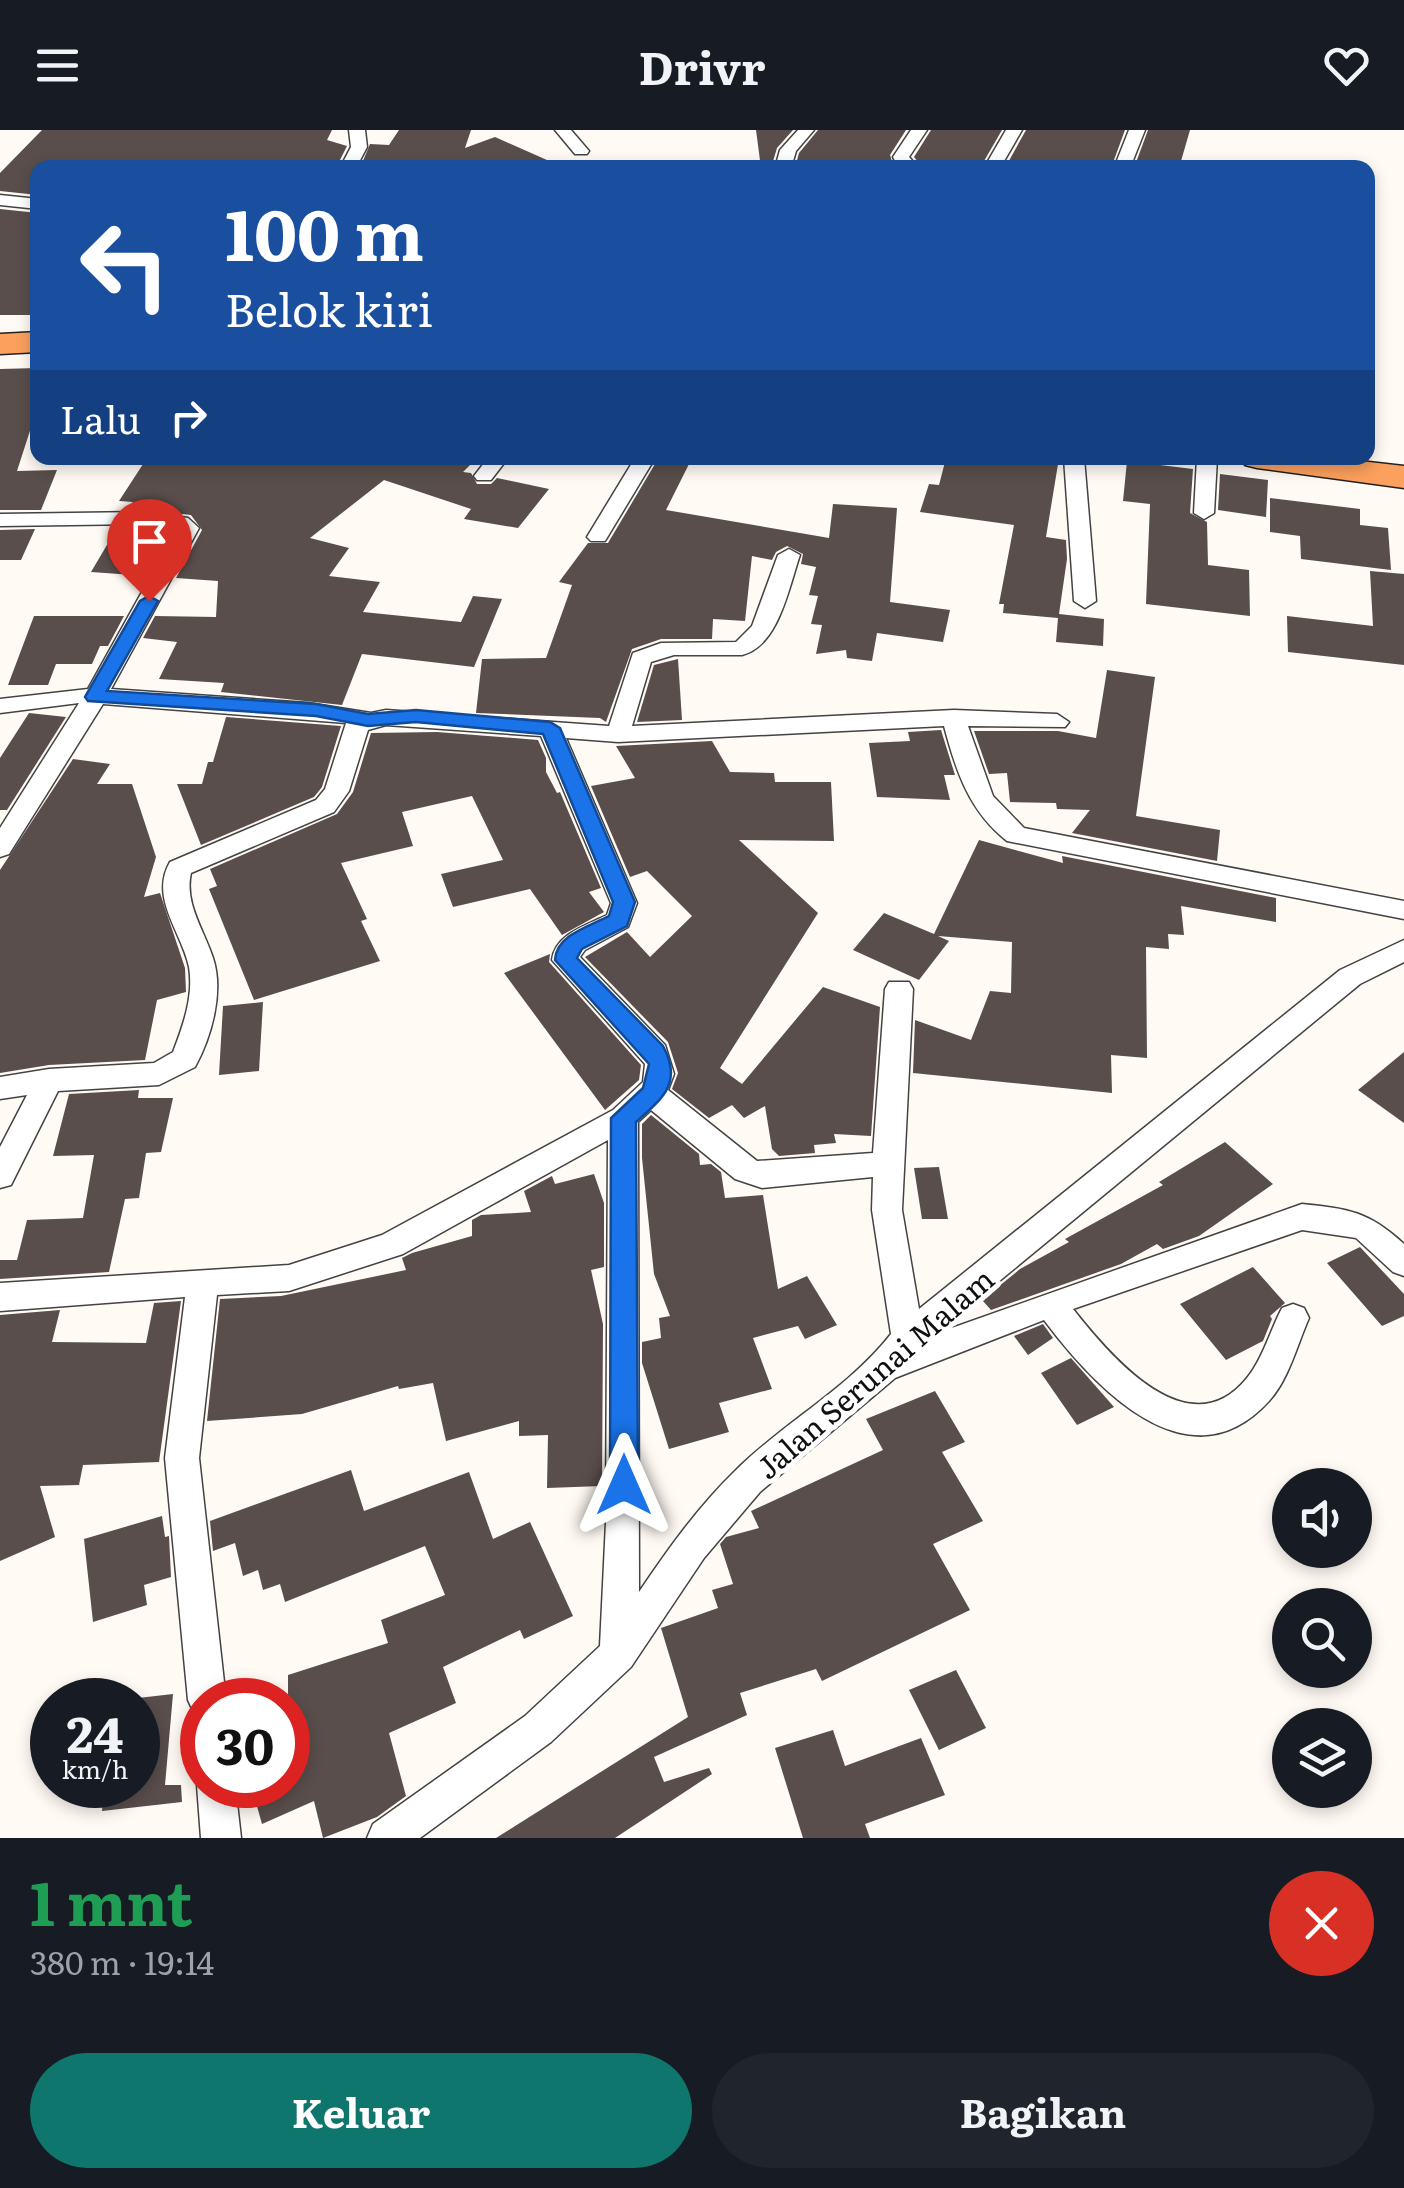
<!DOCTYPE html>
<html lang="id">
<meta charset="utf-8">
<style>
:root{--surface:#171b24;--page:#20242c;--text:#f1f3f6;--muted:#9ea1a6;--accent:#0f766e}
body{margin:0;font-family:Literata,serif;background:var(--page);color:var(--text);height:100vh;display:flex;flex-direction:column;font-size:38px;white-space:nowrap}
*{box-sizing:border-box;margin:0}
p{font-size:32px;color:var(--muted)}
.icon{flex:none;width:55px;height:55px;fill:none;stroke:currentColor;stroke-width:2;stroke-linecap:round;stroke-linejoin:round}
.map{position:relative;height:1708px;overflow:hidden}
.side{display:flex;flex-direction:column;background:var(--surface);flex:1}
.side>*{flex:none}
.guide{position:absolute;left:30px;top:30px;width:1345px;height:305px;border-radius:20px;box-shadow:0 5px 15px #0003;background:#1a4fa0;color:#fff;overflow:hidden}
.controls{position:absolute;left:1272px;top:1338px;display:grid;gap:20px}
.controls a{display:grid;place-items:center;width:100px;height:100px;border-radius:50%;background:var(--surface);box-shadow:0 5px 15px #0003;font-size:50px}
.speed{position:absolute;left:30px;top:1548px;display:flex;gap:20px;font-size:50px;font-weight:700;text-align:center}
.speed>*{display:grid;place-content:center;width:130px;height:130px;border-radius:50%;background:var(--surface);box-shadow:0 5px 15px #0003;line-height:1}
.speed small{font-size:25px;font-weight:400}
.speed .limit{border:15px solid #d22;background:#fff;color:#111}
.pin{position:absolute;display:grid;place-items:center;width:85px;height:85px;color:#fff;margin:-102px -42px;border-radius:50% 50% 50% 0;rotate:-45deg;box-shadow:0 0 10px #0007}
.pin .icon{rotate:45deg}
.me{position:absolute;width:110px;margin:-55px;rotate:0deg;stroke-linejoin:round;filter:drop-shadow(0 0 8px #0008)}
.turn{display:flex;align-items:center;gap:35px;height:210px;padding:0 30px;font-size:45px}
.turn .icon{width:130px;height:130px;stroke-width:2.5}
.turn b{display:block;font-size:70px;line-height:85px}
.then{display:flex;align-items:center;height:95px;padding:0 30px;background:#0003;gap:20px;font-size:38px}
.round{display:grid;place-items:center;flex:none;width:105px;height:105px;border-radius:52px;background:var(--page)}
.head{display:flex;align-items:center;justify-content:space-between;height:170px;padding:0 30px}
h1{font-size:60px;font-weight:700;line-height:75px;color:#1e9e55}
.button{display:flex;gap:20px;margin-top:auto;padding:20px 30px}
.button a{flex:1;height:115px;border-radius:60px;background:var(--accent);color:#fff;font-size:40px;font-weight:700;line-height:115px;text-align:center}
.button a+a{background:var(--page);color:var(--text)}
header{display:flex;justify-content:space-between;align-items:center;height:130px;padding:0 30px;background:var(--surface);font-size:45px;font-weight:700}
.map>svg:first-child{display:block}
.building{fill:#594e4c}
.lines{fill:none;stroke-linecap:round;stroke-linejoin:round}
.minor-casing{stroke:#434343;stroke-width:3}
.trunk-casing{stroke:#212121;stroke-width:3}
.minor{fill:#fff;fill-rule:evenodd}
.trunk{fill:#fca05d;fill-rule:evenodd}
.route{fill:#1a73e8;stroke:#114b97;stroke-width:2.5}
.labels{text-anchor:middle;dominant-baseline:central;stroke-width:10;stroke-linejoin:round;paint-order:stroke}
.near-street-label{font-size:30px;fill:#101010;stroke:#fff}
</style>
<header><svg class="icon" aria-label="menu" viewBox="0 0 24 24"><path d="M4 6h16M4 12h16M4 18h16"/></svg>Drivr<svg class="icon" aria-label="heart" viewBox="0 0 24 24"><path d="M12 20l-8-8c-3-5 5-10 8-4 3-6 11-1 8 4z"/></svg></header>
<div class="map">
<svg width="1404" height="1708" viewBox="0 0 1404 1708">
<rect width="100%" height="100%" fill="#fffaf3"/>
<g class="building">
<path d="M42,0H332L327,10L347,16L336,38H38V65L0,61V43Z"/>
<path d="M399,0H471L465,18L495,7L565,38H360L370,14L389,15Z"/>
<path d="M756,0H793L777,18L771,38H761Z"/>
<path d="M818,0H906L890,25L894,38H795L799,23Z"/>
<path d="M931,0H1002L980,38H923L914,27Z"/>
<path d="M1026,0H1125L1111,38H1005Z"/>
<path d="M1148,0H1190L1179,38H1134Z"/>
<path d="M0,79L38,83V185H0Z"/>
<path d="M38,238V276L17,341L57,340L41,380H0V239Z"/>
<path d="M155,328H477L463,342L471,343L477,354H491L497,348L549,359L518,398L464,389L471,379L384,350L310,408L349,418L329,446L380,452L363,482L461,492L473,466L502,469L474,537L362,524L342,575L221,562L224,553L159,549L177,512L143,508L155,486L216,487L218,451L176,448L202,400L191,385L129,378L133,372L119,371L145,331H154Z"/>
<path d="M946,328L1026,332L1027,328H1059L1046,407L1066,410L1067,429L1059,484L1104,489L1103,516L1056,512L1058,488L1003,483L1004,474H999L1014,395L920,382L929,354L939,355Z"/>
<path d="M658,329L689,334L666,380L829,408L833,374L897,378L890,472L950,480L943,512L877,503L872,531L847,528L846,520L816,524L822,495L811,494L818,466L809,465L816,437L801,434L803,424L787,416L776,422L772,430L752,426L745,491L713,489L712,509H661L632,519L606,592L600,588L476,583L482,529L546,528L572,455L559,452L588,413H608Z"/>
<path d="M1127,331L1193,339L1190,383L1207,392L1208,435L1249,440L1250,486L1146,474L1150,374L1123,371Z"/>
<path d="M1220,344L1268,350L1266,387L1218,380Z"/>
<path d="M1270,368L1360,379V395L1388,398L1391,440L1301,429L1300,406L1270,402Z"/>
<path d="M117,398L171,402L147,446L91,442Z"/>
<path d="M35,399L21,430H0V400Z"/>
<path d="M1370,441L1404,444V535L1288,522L1287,486L1373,496Z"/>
<path d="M34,486H124L108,516H100L92,534H56L48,555H8Z"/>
<path d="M678,529L682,590L637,592L654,535Z"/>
<path d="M1107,540L1155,547L1136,686L1220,700L1217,731L1072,703L1090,680L1057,679L1056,673L1010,672L1007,643L989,644L974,601H1058L1096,608Z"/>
<path d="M29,583L66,587L7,680H0V628Z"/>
<path d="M226,587L341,596L322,657L314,667L201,715L177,654H202L208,632H213Z"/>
<path d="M941,600L955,645H944L950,670L877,667L869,613L910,611L908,602Z"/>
<path d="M437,602L538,610L546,628V642L557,663L560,662L601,758L589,762L604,782L562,805L530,759L453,777L441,744L503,730L472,666L402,682L413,716L341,733L367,789L361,791L380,831L254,870L209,759L217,756L210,739L337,684L353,662L371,603Z"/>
<path d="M712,611L730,642L774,643L775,652H831L834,711L739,710L818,783L720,938L742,954L823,857L880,877L871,1006L834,1004L836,1013L814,1015L815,1023L779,1026L772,1019L765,976L744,988L732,975L709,988L672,959L678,943L668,912L585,827L627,802L650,827L692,786L647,741L630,747L591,656L635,648L616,616Z"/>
<path d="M73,629L110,634L97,654H132L156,727L144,767L160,763L185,838L186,862L157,870L145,930L49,935L0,943V740Z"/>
<path d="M979,710L1063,733L1062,726L1276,768V792L1181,776L1184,805L1168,804L1169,819L1146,817L1147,928L1111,925L1112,963L913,943L915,890L971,910L990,861L1011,863L1012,812L938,806L949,811L919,850L853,820L884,783L934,804Z"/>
<path d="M550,824L549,832L641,935L639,950L605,980L504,843Z"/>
<path d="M263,872L259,941L219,945L223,876Z"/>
<path d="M1404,922V993L1358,960Z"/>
<path d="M139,960L138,968H173L161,1022L146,1023L139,1068L125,1069L109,1142L0,1149V1130H17L27,1090L83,1088L94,1025L53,1026L69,964Z"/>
<path d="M651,985L699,1024L700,1035L711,1034L721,1042L725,1068L763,1065L778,1159L807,1146L837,1195L805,1209L798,1196L753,1208L772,1259L719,1273L729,1302L669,1319L642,1233V1212L661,1208L659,1188L670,1186L654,1144L642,1028V994Z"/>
<path d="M1225,1012L1273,1054L1199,1106L1163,1119L1157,1114L1121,1134L991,1180L982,1170L1020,1139L1069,1112L1065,1109L1163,1055L1159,1052Z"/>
<path d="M939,1037L948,1089H922L914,1038Z"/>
<path d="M594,1044L604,1073V1137L591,1140L603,1194L602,1356L547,1358L548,1305L519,1306V1291L446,1311L433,1253L399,1259L398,1256L302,1284L207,1291L220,1169L281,1166L406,1140L402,1128L412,1123L472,1106V1090L481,1085L531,1082L524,1061L552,1046L555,1054Z"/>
<path d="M1360,1117L1404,1164V1186L1382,1196L1327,1133Z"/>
<path d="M1253,1137L1285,1173L1270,1186L1272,1189L1263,1211L1226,1230L1180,1174Z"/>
<path d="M181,1171L159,1332L83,1335L79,1355L40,1356L55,1407L0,1431V1185L60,1180L52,1212L146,1213L154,1173Z"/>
<path d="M1043,1194L1053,1208L1028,1225L1014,1206Z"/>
<path d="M1071,1228L1114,1277L1077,1295L1041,1243Z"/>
<path d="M935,1261L965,1312L942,1322L983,1391L933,1414L970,1480L822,1551L816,1539L740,1563L747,1585L654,1627L664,1652L709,1638L712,1644L615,1708H496L688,1587L661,1498L718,1478L712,1460L733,1454L720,1414L726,1407L759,1398L751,1381L883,1320L866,1289Z"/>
<path d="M351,1340L364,1381L469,1342L493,1409L530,1392L573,1486L524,1509L520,1500L443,1537L456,1573L389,1603L406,1666L377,1687L323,1708L314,1671L262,1694L251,1655H288V1545L388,1513L381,1490L445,1465L425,1416L285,1472L280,1454L263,1460L258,1440L243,1446L235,1413L213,1421L210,1391Z"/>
<path d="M162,1386L165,1407L169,1406L171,1447L144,1455L147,1475L93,1492L84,1409Z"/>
<path d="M956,1540L986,1598L939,1620L909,1560Z"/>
<path d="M173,1564L165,1655H181L182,1672L102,1681L104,1655H138V1568Z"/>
<path d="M833,1600L845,1636L921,1608L945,1665L865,1694L870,1708H803L775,1618Z"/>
</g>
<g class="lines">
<defs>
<g id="minor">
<path d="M349,0H365L367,17L356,38H340L351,17Z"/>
<path d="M555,0H571L589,21L587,24H575Z"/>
<path d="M798,0H814L796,21L791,38H775L780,20Z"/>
<path d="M911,0H927L909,27L919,38H899L893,27Z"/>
<path d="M1006,0H1022L1000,38H984Z"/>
<path d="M1129,0H1145L1130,38H1114Z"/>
<path d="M0,65L38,69V79L0,75Z"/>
<path d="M488,328H508L491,350H477L474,346Z"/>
<path d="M635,328H655L605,411H591L587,407Z"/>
<path d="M1064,328H1084L1096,471L1085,478L1074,471Z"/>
<path d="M1197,328H1217L1214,383L1204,389L1194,383Z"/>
<path d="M142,382L188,388L199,398L111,559L308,573L371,583L386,580L609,596L633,523L661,513L736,512L752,496L778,425L789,419L800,425C789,456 779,516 742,525H674L651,532L632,596L954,580L1057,584L1069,592L1065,597L968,596L993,666L1024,698L1404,771V789L1007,711C969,681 956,641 944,596L618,612L566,608L637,773L628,797L585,820L580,827L665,915L674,944L668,960L757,1031L873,1023L885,859L889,852H909L913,859L902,1080L919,1179L1340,840L1404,810V832L1360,854L935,1204L1302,1074C1349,1079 1368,1081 1404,1114V1146L1393,1142L1356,1108L1302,1100L1073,1179C1110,1226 1189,1320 1247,1248C1263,1228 1270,1201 1282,1178L1293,1174L1304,1178L1309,1188C1297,1215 1289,1249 1269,1271C1188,1360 1093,1255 1044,1190L895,1248L760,1362L704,1428L631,1537L551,1612L420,1708H367L373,1694L525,1586L600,1516L606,1392L608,1010L403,1124L289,1161L217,1165L199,1328L226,1570H202V1587L194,1583L188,1570L165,1328L185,1167L0,1181V1153L289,1135L382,1105L613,980L643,952L645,934L552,830C555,804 587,795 607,785L611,773L541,606L386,595L368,600L349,661L334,682L191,743C184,773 204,800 213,828C224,861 212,906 195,937L159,955L58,961L11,1055L0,1058V1017L27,965L0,969V947L49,939L154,933L173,922C183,896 194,866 189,837C182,802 149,768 170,732L316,670L325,659L346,593L103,574L9,724L0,727V698L79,573L0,583V569L88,559L177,399L142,394L0,396V384ZM651,980L735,1049L762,1058L873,1047L872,1080L891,1204C848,1259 784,1292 735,1341C698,1377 668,1419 639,1462L638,992Z"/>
<path d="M202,1641V1655H235L241,1708H201L197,1655Z"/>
</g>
<g id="trunk">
<path d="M38,202V222L0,224V204Z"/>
<path d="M1240,328H1334L1404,336V358L1257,338L1245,335Z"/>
</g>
</defs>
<use href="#minor" class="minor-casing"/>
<use href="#trunk" class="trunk-casing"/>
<use href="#minor" class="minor"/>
<use href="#trunk" class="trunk"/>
</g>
<path class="route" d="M149,466L158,471L107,561L316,574L368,584L416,580L550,592L560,598L635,772L627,796L582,819L577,828L663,916C683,953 663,968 636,992L638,1355L634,1364L624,1368L614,1364L610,1355L611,988L643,958L649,934L555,830C556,805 590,796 609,786L613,772L543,604L416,592L368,596L316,586L88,571L85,567L140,471Z"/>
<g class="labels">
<g class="near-street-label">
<text transform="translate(874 1242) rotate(-41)">Jalan Serunai Malam</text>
</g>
</g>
</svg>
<div class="controls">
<a><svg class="icon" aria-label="sound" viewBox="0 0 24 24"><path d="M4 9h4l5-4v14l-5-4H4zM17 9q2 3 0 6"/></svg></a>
<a><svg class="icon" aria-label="search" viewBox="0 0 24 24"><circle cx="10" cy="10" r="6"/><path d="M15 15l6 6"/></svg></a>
<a><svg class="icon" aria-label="layers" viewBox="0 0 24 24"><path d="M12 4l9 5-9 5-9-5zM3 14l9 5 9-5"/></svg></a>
</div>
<div class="speed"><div>24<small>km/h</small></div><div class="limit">30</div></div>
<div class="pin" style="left:149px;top:471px;background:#d93025"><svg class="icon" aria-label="arrive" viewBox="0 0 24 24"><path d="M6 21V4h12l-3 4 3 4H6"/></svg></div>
<svg class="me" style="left:624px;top:1355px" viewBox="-20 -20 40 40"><path d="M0-17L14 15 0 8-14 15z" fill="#1a73e8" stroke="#fff" stroke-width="4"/></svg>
<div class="guide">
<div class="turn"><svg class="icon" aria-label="left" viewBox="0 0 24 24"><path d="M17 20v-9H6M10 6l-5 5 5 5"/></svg><div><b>100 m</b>Belok kiri</div></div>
<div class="then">Lalu<svg class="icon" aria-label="right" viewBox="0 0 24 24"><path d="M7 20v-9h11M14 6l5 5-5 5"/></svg></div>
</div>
</div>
<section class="side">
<div class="head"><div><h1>1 mnt</h1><p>380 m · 19:14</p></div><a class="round" style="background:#d93025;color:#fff"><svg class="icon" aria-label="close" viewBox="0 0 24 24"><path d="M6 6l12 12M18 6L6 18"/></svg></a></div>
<div class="button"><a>Keluar</a><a>Bagikan</a></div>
</section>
